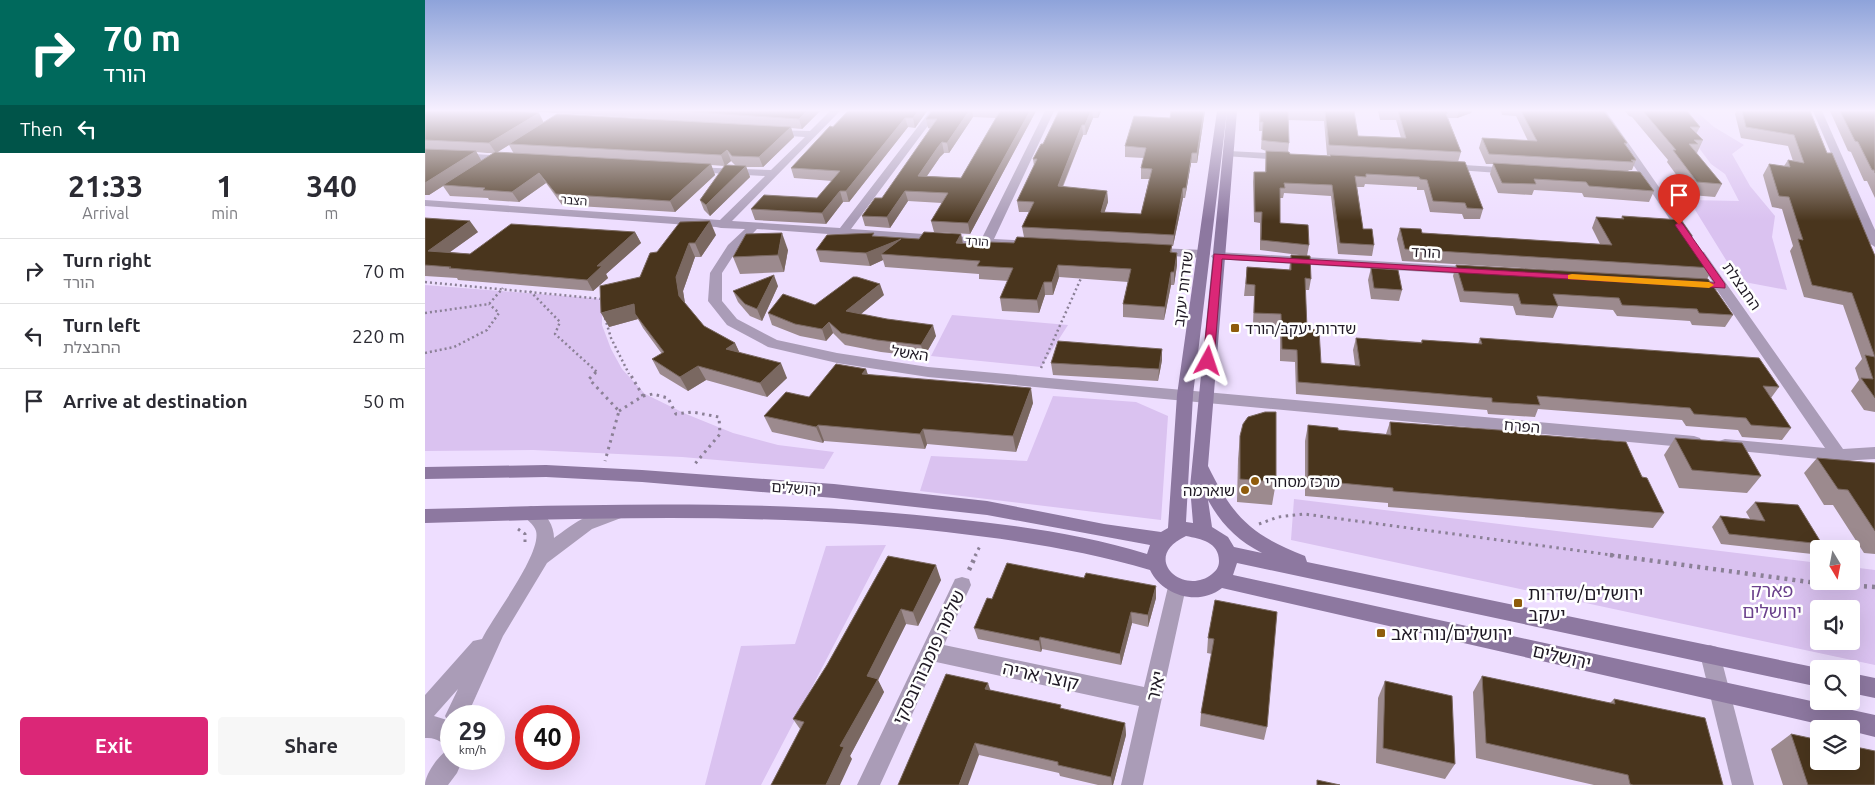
<!DOCTYPE html>
<meta charset="utf-8">
<style>
:root{--surface:#fff;--page:#f7f7f7;--text:#2b2b33;--muted:#7c7c81;--line:#e1e1e2;--accent:#db2777}
body{margin:0;font-family:Ubuntu,"Noto Sans Hebrew",sans-serif;background:var(--page);color:var(--text);height:100vh;display:flex;flex-direction:column;font-size:19px;white-space:nowrap}
*{box-sizing:border-box;margin:0}
p{font-size:16px;color:var(--muted)}
.icon{flex:none;width:28px;height:28px;fill:none;stroke:currentColor;stroke-width:2;stroke-linecap:round;stroke-linejoin:round}
.map{position:relative;flex:1;overflow:hidden}
.panel{display:flex;flex-direction:column;background:var(--surface);width:425px}
.panel>*{flex:none}
.top-card{background:#00695c;color:#fff;overflow:hidden}
.needle{width:32px;rotate:170deg}
.fabs{position:absolute;left:1385px;top:540px;display:grid;gap:10px}
.fabs a{display:grid;place-items:center;width:50px;height:50px;border-radius:5px;background:var(--surface);box-shadow:0 5px 20px #0002;font-size:25px}
.speed{position:absolute;left:15px;top:705px;display:flex;gap:10px;font-size:25px;font-weight:700;text-align:center}
.speed>*{display:grid;place-content:center;width:65px;height:65px;border-radius:50%;background:var(--surface);box-shadow:0 5px 20px #0002;line-height:1}
.speed small{font-size:12px;font-weight:400}
.speed .limit{border:8px solid #d22;background:#fff;color:#111}
.pin{position:absolute;display:grid;place-items:center;width:42px;height:42px;color:#fff;margin:-51px -21px;border-radius:50% 50% 50% 0;rotate:-45deg;box-shadow:0 0 5px #0007}
.pin .icon{rotate:45deg}
.me{position:absolute;width:55px;margin:-28px;rotate:5deg;stroke-linejoin:round;filter:drop-shadow(0 0 4px #0008)}
.turn{display:flex;align-items:center;gap:18px;height:105px;padding:0 20px;font-size:22px}
.turn .icon{width:65px;height:65px;stroke-width:2.5}
.turn b{display:block;font-size:35px;line-height:42px}
.then{display:flex;align-items:center;height:48px;padding:0 20px;background:#0003;gap:10px;font-size:19px}
.eta{display:flex;justify-content:space-evenly;align-items:center;height:85px;text-align:center}
.eta b{font-size:30px;font-weight:700;line-height:35px}
.button{display:flex;gap:10px;margin-top:auto;padding:10px 20px}
.button a{flex:1;height:58px;border-radius:5px;background:var(--accent);color:#fff;font-size:20px;font-weight:700;line-height:58px;text-align:center}
.button a+a{background:var(--page);color:var(--text)}
ul{padding:0;list-style:none}
li{display:flex;align-items:center;gap:15px;height:65px;padding:0 20px;border-top:1px solid var(--line)}
li div{flex:1}
li b{display:block;font-size:19px}
li em{font-style:normal}
main{display:flex;flex:1;min-height:0}
.map>svg:first-child{display:block}
.green{fill:#dac2f0;fill-rule:evenodd}
.lines{fill:none;stroke-linecap:round;stroke-linejoin:round}
.path-far2{stroke:#8b8096;stroke-width:2.5;stroke-dasharray:2 3;stroke-linecap:butt}
.path-far1{stroke:#8b8096;stroke-width:3;stroke-dasharray:2.5 4.5;stroke-linecap:butt}
.path{stroke:#8b8096;stroke-width:4.5;stroke-dasharray:3 5;stroke-linecap:butt}
.street{fill:#aa9cb7;fill-rule:evenodd}
.secondary{fill:#8d78a0;fill-rule:evenodd}
.wall{fill:#9c8a8e;fill-rule:evenodd}
.shaded-wall{fill:#7a6861}
.building{fill:#49351d;stroke:#7a6861}
.route{fill:#db2777;stroke:#8e194d}
.slow{fill:#f59e0b}
.poi-dot{fill:#8f5c0c;stroke:#fff;stroke-width:2}
.labels{text-anchor:middle;dominant-baseline:central;stroke-width:5;stroke-linejoin:round;paint-order:stroke}
.far-street-label{font-size:12px;fill:#1f1924;stroke:#fff}
.street-label{font-size:15px;fill:#1f1924;stroke:#fff}
.poi-label{font-size:15px;fill:#1f1924;stroke:#fff;text-anchor:start}
.near-park-label{font-size:18px;fill:#6b418c;stroke:#fff}
.near-poi-label{font-size:18px;fill:#1f1924;stroke:#fff;text-anchor:start}
.near-street-label{font-size:18px;fill:#1f1924;stroke:#fff}
</style>
<main>
<section class="panel">
<div class="top-card">
<div class="turn"><svg class="icon" aria-label="right" viewBox="0 0 24 24"><path d="M7 20v-9h11M14 6l5 5-5 5"/></svg><div><b>70 m</b>הורד</div></div>
<div class="then">Then<svg class="icon" aria-label="left" viewBox="0 0 24 24"><path d="M17 20v-9H6M10 6l-5 5 5 5"/></svg></div>
</div>
<div class="eta">
<div><b>21:33</b><p>Arrival</p></div>
<div><b>1</b><p>min</p></div>
<div><b>340</b><p>m</p></div>
</div>
<ul>
<li><svg class="icon" aria-label="right" viewBox="0 0 24 24"><path d="M7 20v-9h11M14 6l5 5-5 5"/></svg><div><b>Turn right</b><p>הורד</p></div><em>70 m</em></li>
<li><svg class="icon" aria-label="left" viewBox="0 0 24 24"><path d="M17 20v-9H6M10 6l-5 5 5 5"/></svg><div><b>Turn left</b><p>החבצלת</p></div><em>220 m</em></li>
<li><svg class="icon" aria-label="arrive" viewBox="0 0 24 24"><path d="M6 21V4h12l-3 4 3 4H6"/></svg><div><b>Arrive at destination</b></div><em>50 m</em></li>
</ul>
<div class="button"><a>Exit</a><a>Share</a></div>
</section>
<div class="map">
<svg width="1450" height="785" viewBox="0 0 1450 785">
<rect width="100%" height="100%" fill="#eedeff"/>
<g class="green">
<path d="M1253,111H1274L1272,112L1289,127L1319,145L1307,154L1325,186L1350,216L1347,237L1362,290L1314,281L1264,200L1314,201L1300,174L1286,164L1274,148Z"/>
<path d="M0,285L177,299V325L186,349L197,369L220,394L261,414L308,433L353,445L409,452L399,469L257,457L108,450L0,451Z"/>
<path d="M527,315L643,325L616,367L506,356Z"/>
<path d="M628,396L711,402L743,416L736,520L495,491L506,456L602,461Z"/>
<path d="M869,499L1394,563V581H1426V567L1450,570V665L866,540ZM1394,609H1426V641H1394Z"/>
<path d="M461,545L336,785H280L316,646L370,644L401,546Z"/>
</g>
<g class="lines">
<g class="path-far2">
<path d="M0,282L178,299"/>
<path d="M105,291L135,322L130,334L172,372L170,374"/>
<path d="M0,313L64,304L78,288"/>
<path d="M180,318L186,338L204,374"/>
<path d="M0,353L29,347L62,330L74,313L64,304"/>
<path d="M616,368L657,276"/>
</g>
<g class="path-far1">
<path d="M171,372L164,379L194,411L180,461"/>
<path d="M218,396L228,394L243,398L251,414L267,412L294,417L295,434L269,465"/>
<path d="M194,411L218,396L204,372"/>
<path d="M834,524L853,517L879,514L1194,556"/>
<path d="M93,529L100,534V544"/>
<path d="M550,556L556,544"/>
</g>
<g class="path">
<path d="M1185,555L1399,584L1450,587"/>
<path d="M544,570L551,555"/>
</g>
<g class="street">
<path d="M405,111H415L307,221L415,228L505,111H514L426,229L557,238L620,111H629L569,239L610,241L616,245L610,249L332,229L312,250L297,273V301L312,319L352,340L412,353L503,367L1269,436L1275,438L1277,442L1275,446L1269,448L503,377L412,363L343,347L302,325L283,301L285,273L303,245L320,229L296,228L291,227L0,206V200L295,220L340,176L268,172L263,169L264,167L346,170L380,137L348,135L345,134V130L385,131Z"/>
<path d="M1172,111H1181L1268,236L1266,239H1258Z"/>
<path d="M1388,111H1397L1450,230V247L1444,243Z"/>
<path d="M0,151L82,156L87,159L82,162L0,157Z"/>
<path d="M804,151L860,154L865,157L860,160L800,156L799,154Z"/>
<path d="M1023,164L1087,168L1092,171L1087,174L1019,169L1018,167Z"/>
<path d="M733,248L779,250L785,254L779,258L729,255L727,252Z"/>
<path d="M1275,251L1279,252L1418,449L1450,447V459L1414,461L1294,449L1292,445L1294,441L1300,439L1400,448L1292,290L1268,288L1262,284L1268,280L1287,281L1269,255Z"/>
<path d="M792,252L1051,267L1057,271L1051,275L788,259L786,256Z"/>
<path d="M106,506C119,510 129,524 129,538C144,527 177,502 196,508L199,513L196,518L167,529L122,563L78,636L42,716H26V747C15,743 13,737 0,738V695L48,641L57,639C68,616 117,554 111,531C109,524 101,520 97,513L100,508ZM33,689L20,716L22,720L9,716Z"/>
<path d="M537,577L544,579L546,585L519,645L719,687L743,587L745,581L752,579L759,581L761,587L718,785H696L714,706L511,662L455,785H432L530,579Z"/>
<path d="M1285,645L1292,647L1295,654L1329,785H1307L1275,654L1278,647Z"/>
<path d="M26,748V759H38L32,773L23,785H0C0,773 16,752 26,748Z"/>
</g>
<g class="secondary">
<path d="M792,111H802L768,395L761,522L768,523L765,487L802,111H812L783,466C808,517 826,535 880,556L882,562L1398,669H1394V687L812,563L808,575L1450,715V737L1426,731V729H1415L797,588C773,607 737,595 725,570C658,550 590,540 521,532C348,512 174,518 0,523V509C174,504 348,499 521,518C589,525 657,534 722,554L725,545L562,515L409,498L217,482L121,477L0,479V467L121,465L217,470L409,484L562,501L679,524L736,532L743,528L752,395ZM783,500C796,524 812,540 837,553L809,547L803,537L787,527ZM761,536C776,539 794,542 794,561C794,567 791,571 787,574C759,597 714,558 761,536Z"/>
<path d="M1426,673L1450,678V698L1426,693Z"/>
</g>
</g>
<g class="wall">
<path d="M0,111L119,122L228,119L101,111H395L377,129L366,128L369,137L338,167H321L325,177L285,216L279,210L275,200L300,166L286,165L290,175L250,212L137,205L121,183L94,202L64,200L63,198L25,196L18,186L4,195H0ZM84,145L89,154L71,153ZM51,152L62,153H69L57,161ZM306,161L311,166L301,165Z"/>
<path d="M423,111H502L490,128L483,127L424,202H418L401,224L330,220L326,209L392,198L407,181L369,178L366,168Z"/>
<path d="M507,111H611L545,234L509,232L506,221L517,203L483,201L465,228L440,226L437,216L457,198L506,129L503,128L501,119ZM548,117L571,118L536,178L502,176L515,157L519,153H524Z"/>
<path d="M634,111H676L673,118H668L661,135H658L638,187L682,191L683,202L679,212L716,214L724,179H716V168L719,158L700,157V146L745,118L746,111H780L772,163H766L760,198H758L748,246H747V252L752,253V265L749,285H746L739,320L698,317V304L703,282L634,277L628,295H620L614,313L577,311L575,298L583,281L554,279V274L460,267L458,260L445,266L395,262L391,250L450,236L494,239L536,234L538,243L563,245L589,243L599,237L597,227L604,212H594L592,201L609,166L608,159L618,144Z"/>
<path d="M834,111H929L933,136L976,138L971,120H955L953,111H1047L1046,113L1032,118H1023L1036,152L1033,162L1058,209L1055,219H1039L1037,214L1005,212L999,190H992V187L940,184L939,187H932L938,229L949,245L947,256L913,254L906,196L859,193L858,198H855V223L884,245L882,256L835,250V223L829,222L828,182L829,172H840L841,151L836,149L837,131H834ZM863,120L899,121L902,155H905V156L865,154L863,152L864,143Z"/>
<path d="M1076,111H1179L1202,143L1201,145L1211,160L1207,170H1204L1203,171L1229,191L1224,202L1159,197L1157,193L1109,190L1107,195L1073,193L1065,174L1068,164H1061L1054,148L1057,138L1103,141L1091,116L1077,115Z"/>
<path d="M1200,111H1262L1275,127L1271,134L1278,140L1272,153H1271L1297,184L1290,197L1266,195L1242,162L1243,160L1207,117L1204,116Z"/>
<path d="M1311,111H1385L1402,153L1450,256V412L1439,410L1426,391L1434,380L1430,368L1437,359L1418,305L1379,297L1365,251L1368,246L1357,209L1347,207L1338,175L1344,164L1359,166L1363,160L1368,161L1363,146L1316,138L1310,114Z"/>
<path d="M1405,111H1450V198L1442,181H1439L1426,152L1423,151Z"/>
<path d="M1197,216L1267,236L1266,238L1288,268L1282,279L1308,315L1300,327L1267,325L1265,321L1192,316L1188,310L1133,306L1128,318L1091,315L1088,306L1035,302L1028,276L1031,265L1164,272L977,261L972,239L975,228L997,233L1175,244L1167,228L1171,217L1196,219Z"/>
<path d="M0,218L53,232L25,252L45,254L210,232L216,243L181,274L183,278L168,291L33,280L32,278L0,276Z"/>
<path d="M291,235L276,257H270L258,291L260,303L279,326L310,343L314,352L362,378L342,397L281,380L263,391L235,374L227,359L237,354L218,328L213,319L184,327L232,252Z"/>
<path d="M363,250L359,272L315,274L308,257Z"/>
<path d="M866,255L886,279L884,290H880L882,329L896,363L930,365L928,350L931,338L996,342L997,340L1053,344L1055,338L1354,387L1346,398L1366,428L1357,440L1317,437L1313,430L1261,426L1257,420L1113,409L1110,417L1063,414L1062,410L871,394L870,362L855,361V326L828,324L829,296H819L822,267L864,270Z"/>
<path d="M946,268L977,290L974,301L946,299L943,280Z"/>
<path d="M353,286L337,321L325,316L313,302L308,291Z"/>
<path d="M459,295L436,314L511,336L499,357L456,352L420,345L408,333L401,341L375,336L347,325L343,313Z"/>
<path d="M737,349V360L733,381L628,375L626,363Z"/>
<path d="M441,369L443,375L608,403L591,452L502,444L500,449L399,441L398,443L347,432L339,416L384,397Z"/>
<path d="M965,422L1114,435L1217,477L1239,513L1228,528L1123,519L963,507V503L880,496V441L883,425L913,430L961,434Z"/>
<path d="M815,436L851,482L847,505L812,502L813,459Z"/>
<path d="M1250,438L1336,476L1322,493L1254,488L1239,455Z"/>
<path d="M1392,458L1450,463V554L1439,553L1408,505H1399L1379,473Z"/>
<path d="M1330,502L1397,544L1387,554L1296,544L1287,527L1295,516L1325,519L1321,512Z"/>
<path d="M463,556L516,580L493,626L481,624L453,680L459,692L425,756L427,759L375,729L368,719L402,665Z"/>
<path d="M659,578L731,586V598L723,627L707,623L696,665L617,649L616,652L553,639L549,628L567,599Z"/>
<path d="M790,600L842,727L839,740L775,726L776,713L787,654L782,653L783,638Z"/>
<path d="M1057,676L1185,703L1189,699L1298,785H1169L1051,758L1048,692Z"/>
<path d="M960,681L1030,764L1020,779L951,763L953,698Z"/>
<path d="M565,690L636,709L700,723L701,735L688,785H673L635,776L634,773L554,755L473,785Z"/>
<path d="M1366,734L1450,785H1358L1346,749Z"/>
</g>
<g class="shaded-wall">
<path d="M382,111H395L377,129L374,119Z"/>
<path d="M493,111H502L490,128L488,118Z"/>
<path d="M544,111H547L548,117L524,153L522,143Z"/>
<path d="M605,111H611L545,234L543,223Z"/>
<path d="M666,111H667L668,118L661,135L660,125Z"/>
<path d="M673,111H676L673,118Z"/>
<path d="M779,111H780L772,163V153Z"/>
<path d="M1034,111H1047L1046,113L1032,118Z"/>
<path d="M114,113L119,123L71,153L64,143Z"/>
<path d="M480,118L483,127L424,202L421,191Z"/>
<path d="M657,125L658,135L633,197V186Z"/>
<path d="M366,127L369,137L338,167L334,157Z"/>
<path d="M517,142L519,153L515,157L495,186L493,176L513,147Z"/>
<path d="M302,150L306,161L300,166L296,155Z"/>
<path d="M51,151L57,162L18,185V186L4,195H0V183Z"/>
<path d="M767,153L766,163L760,198L761,188Z"/>
<path d="M286,164L290,175L250,212L245,201Z"/>
<path d="M321,166L325,177L285,216L281,205Z"/>
<path d="M114,173L121,183L94,202L87,192Z"/>
<path d="M758,188V198L748,246L749,235Z"/>
<path d="M415,191L418,202L401,224L397,213Z"/>
<path d="M480,191L483,201L465,228L462,217Z"/>
<path d="M682,191L683,202L676,223V212Z"/>
<path d="M45,221L53,232L11,262L3,251Z"/>
<path d="M285,221L291,235L276,257L270,243Z"/>
<path d="M210,232L216,243L181,274L183,278L168,291L162,280L172,266Z"/>
<path d="M357,233L363,250L359,272L353,255Z"/>
<path d="M536,234L538,246L531,243Z"/>
<path d="M476,239L456,254L458,260L445,266L441,253Z"/>
<path d="M264,243L270,257L258,291L261,310L254,296L251,277Z"/>
<path d="M752,253V265L749,285V272Z"/>
<path d="M633,265L634,277L628,295L627,282Z"/>
<path d="M746,272V285L739,320L740,307Z"/>
<path d="M349,275L353,286L337,321L332,309Z"/>
<path d="M619,282L620,295L614,313L612,300Z"/>
<path d="M455,284L459,295L425,323L421,311Z"/>
<path d="M209,304L210,314L213,319L184,327L176,313Z"/>
<path d="M404,322L408,333L401,341L397,329Z"/>
<path d="M508,325L511,336L499,357L496,345Z"/>
<path d="M310,343L317,358L301,349Z"/>
<path d="M737,349V360L733,381L734,369Z"/>
<path d="M356,363L362,378L342,397L335,383Z"/>
<path d="M273,366L281,380L263,391L255,377Z"/>
<path d="M441,369L446,385L437,374Z"/>
<path d="M606,388L608,403L591,452L588,436Z"/>
<path d="M393,425L399,441L398,443L391,427Z"/>
<path d="M498,429L502,444L500,449L495,434Z"/>
<path d="M511,565L516,580L493,626L488,612Z"/>
<path d="M731,586V598L723,627V615Z"/>
<path d="M476,609L481,624L453,680L459,692L425,756L427,759L415,785H401L442,676Z"/>
<path d="M706,612L707,623L696,665L695,654Z"/>
<path d="M615,637L617,649L616,652L614,641Z"/>
<path d="M563,683L567,695L560,689Z"/>
<path d="M700,723L701,735L688,785H687L686,777Z"/>
<path d="M550,743L554,755L543,785H534Z"/>
</g>
<g class="building">
<path d="M0,111H93L114,113L64,143L0,140Z"/>
<path d="M254,111H382L374,119Z"/>
<path d="M423,111H493L488,118H480L421,191H415L397,213L326,209L339,195L392,198L415,171L366,168L405,126L408,127Z"/>
<path d="M507,111H544L522,143L517,142L513,147L493,176L536,178L575,111H605L543,223L506,221L523,193L480,191L462,217L437,216L450,198H457L512,119H501Z"/>
<path d="M634,111H666L660,125H657L633,186L682,191L676,212L716,214L727,169L716,168L721,148L700,146L709,116L745,118L746,111H779L772,153H767L761,188H758L749,235L597,227L609,202L592,201L612,159H608L616,144H618Z"/>
<path d="M835,111H863L864,143L842,141L837,140L838,122H835Z"/>
<path d="M891,111H929L933,136L981,138L973,111H1022L1023,113L1021,114L1036,152L904,145L900,112Z"/>
<path d="M1096,111H1179L1202,143H1199L1211,160H1206L1208,162L1064,154L1057,138L1112,141Z"/>
<path d="M1218,111H1262L1275,127H1265L1278,140H1269L1273,144H1264L1297,184L1272,182L1248,150H1251Z"/>
<path d="M1317,111H1385L1402,153H1407L1450,256V357L1427,293L1387,285L1373,239L1378,240L1364,197L1354,196L1344,164L1365,167L1363,160L1379,163L1369,135L1321,127Z"/>
<path d="M1415,111H1450V173L1449,170H1447L1433,142L1430,141Z"/>
<path d="M132,114L366,127L334,157L307,156L302,150L296,155L84,144Z"/>
<path d="M0,149L51,151L0,183Z"/>
<path d="M841,151L864,152L865,154L906,156L905,155L1040,162L1058,209L1042,208L1040,203L1008,201L1002,180L995,179L994,177L941,174V177L930,176L938,229H947L949,245L915,243L907,185L859,183L860,188H855V223L883,225L884,245L836,240L837,212H830L829,172H841Z"/>
<path d="M70,152L286,164L245,201L131,194L114,173L87,192L58,190L60,188L18,185Z"/>
<path d="M1068,163L1215,172L1229,191L1164,186L1161,182L1109,179L1111,184L1077,183Z"/>
<path d="M300,165L321,166L281,205L275,200Z"/>
<path d="M1197,216L1256,220L1267,236H1264L1288,268L980,249L975,228L996,229L997,233L1187,245L1171,217L1199,219Z"/>
<path d="M0,218L45,221L3,251L45,254L86,224L210,232L172,266H177L162,280L24,268L26,267L0,265Z"/>
<path d="M285,221L270,243H264L251,277L254,296L279,326L310,343L301,349L356,363L335,383L273,366L255,377L227,359L239,352L210,314L209,304L176,313L175,286L215,277L225,253L232,252L255,222Z"/>
<path d="M499,232L536,234L531,243L563,245L564,242L589,243L592,237L747,245L745,252L752,253L749,272H746L740,307L698,304L706,269L633,265L627,282H619L612,300L575,298L588,268L552,266L555,261L456,254L476,239L441,253L391,250L402,235L449,233L447,236L494,239Z"/>
<path d="M357,233L353,255L308,257L321,234Z"/>
<path d="M866,255L885,256L886,279L880,278L882,329L894,330L896,363L935,366L931,338L997,343V340L1057,344L1055,338L1334,358L1354,387L1338,386L1366,428L1326,425L1321,418L1269,414L1265,408L1112,396L1115,405L1067,402V398L873,382L872,350L857,349L856,314L829,313L830,285L821,284L822,267L866,270Z"/>
<path d="M1031,265L1283,279L1308,315L1274,313L1272,309L1197,305L1194,298L1128,294L1133,306L1096,304L1093,294L1039,291Z"/>
<path d="M946,268L973,270L977,290L949,288Z"/>
<path d="M349,275L332,309L320,304L308,291Z"/>
<path d="M428,277H432L455,284L421,311L462,319L508,325L496,345L452,340L416,333L404,322L397,329L370,324L343,313L358,294L390,305Z"/>
<path d="M633,341L737,349L734,369L626,363Z"/>
<path d="M1440,355L1450,357V398L1436,378L1448,379Z"/>
<path d="M411,364L441,369L437,374L606,388L588,436L498,429L495,434L393,425L391,427L339,416L361,392L384,397Z"/>
<path d="M840,412H851V482L815,479V436L818,424L823,417Z"/>
<path d="M965,422L1114,433V435L1201,442L1217,477L1222,478L1239,513L1131,504L968,491V488L883,480V425L913,428V430L966,435Z"/>
<path d="M1250,438L1317,443L1336,476L1267,470Z"/>
<path d="M1392,458L1450,463V531L1423,490L1413,489Z"/>
<path d="M1330,502L1373,505L1397,544L1304,534L1295,516L1340,521Z"/>
<path d="M463,556L511,565L488,612L476,609L442,676L453,679L415,746L419,747L401,785H346L379,722L368,719L402,665Z"/>
<path d="M582,563L659,578L661,573L731,586L723,615L706,612L695,654L615,637L614,641L549,628L562,598L567,599Z"/>
<path d="M790,600L852,612L842,727L776,713L789,639L783,638Z"/>
<path d="M521,674L563,683L560,689L636,705L635,708L700,723L686,777L633,765V762L550,743L534,785H473Z"/>
<path d="M1057,676L1190,704L1189,699L1280,718L1298,785H1208L1205,784L1203,775L1061,743Z"/>
<path d="M960,681L1027,696L1030,764L958,748Z"/>
<path d="M1366,734L1394,740V761H1426V746L1450,751V785H1383Z"/>
<path d="M892,780L915,785H892Z"/>
</g>
<linearGradient id="sky" x2="0" y2="1"><stop stop-color="#8ea3da"/><stop offset="0.5" stop-color="#f7f0ff"/><stop offset="1" stop-color="#f7f0ff" stop-opacity="0"/></linearGradient>
<rect width="1450" height="221" fill="url(#sky)"/>
<path class="route" d="M1254,222L1257,223L1300,284V288L797,259L789,361L783,365L778,361L789,254L1290,283L1250,225Z"/>
<path class="slow" d="M1147,274L1284,282L1289,285L1284,288L1143,279V275Z"/>
<g class="poi-dot">
<rect x="805" y="323" width="10" height="10" rx="2.5"/>
<circle cx="830" cy="481" r="5"/>
<circle cx="820" cy="490" r="5"/>
<rect x="1088" y="598" width="10" height="10" rx="2.5"/>
<rect x="951" y="628" width="10" height="10" rx="2.5"/>
</g>
<g class="labels">
<g class="far-street-label">
<text transform="translate(149 200) rotate(4)">הצבר</text>
<text transform="translate(552 241) rotate(4)">הורד</text>
</g>
<g class="street-label">
<text transform="translate(1001 252) rotate(3)">הורד</text>
<text transform="translate(1317 286) rotate(55)">החבצלת</text>
<text transform="translate(758 289) rotate(-83)">שדרות יעקב</text>
<text transform="translate(485 353) rotate(8)">האשל</text>
<text transform="translate(1097 426) rotate(5)">הפרח</text>
<text transform="translate(371 488) rotate(4)">ירושלים</text>
</g>
<g class="poi-label">
<text x="820" y="328">שדרות יעקב/הורד</text>
<text x="840" y="481">מרכז מסחרי</text>
<text x="810" y="490" text-anchor="end">שוארמה</text>
</g>
<g class="near-park-label">
<text x="1347" y="590">פארק<tspan x="1347" dy="21">ירושלים</tspan></text>
</g>
<g class="near-poi-label">
<text x="1103" y="593">ירושלים/שדרות<tspan x="1103" dy="21">יעקב</tspan></text>
<text x="966" y="633">ירושלים/נוה זאב</text>
</g>
<g class="near-street-label">
<text transform="translate(1137 656) rotate(13)">ירושלים</text>
<text transform="translate(503 657) rotate(-65)">שלמה פומבורובסקי</text>
<text transform="translate(616 675) rotate(12)">קוצר אריה</text>
<text transform="translate(730 686) rotate(-77)">יאיר</text>
</g>
</g>
</svg>
<div class="fabs">
<a><svg class="needle" viewBox="-14 -14 28 28"><path d="M0-13l5 13h-10z" fill="#e53935"/><path d="M0 13l5-13h-10z" fill="#7c7c81"/></svg></a>
<a><svg class="icon" aria-label="sound" viewBox="0 0 24 24"><path d="M4 9h4l5-4v14l-5-4H4zM17 9q2 3 0 6"/></svg></a>
<a><svg class="icon" aria-label="search" viewBox="0 0 24 24"><circle cx="10" cy="10" r="6"/><path d="M15 15l6 6"/></svg></a>
<a><svg class="icon" aria-label="layers" viewBox="0 0 24 24"><path d="M12 4l9 5-9 5-9-5zM3 14l9 5 9-5"/></svg></a>
</div>
<div class="speed"><div>29<small>km/h</small></div><div class="limit">40</div></div>
<div class="pin" style="left:1254px;top:225px;background:#d93025"><svg class="icon" aria-label="arrive" viewBox="0 0 24 24"><path d="M6 21V4h12l-3 4 3 4H6"/></svg></div>
<svg class="me" style="left:783px;top:361px" viewBox="-20 -20 40 40"><path d="M0-17L14 15 0 8-14 15z" fill="#db2777" stroke="#fff" stroke-width="4"/></svg>
</div>
</main>
